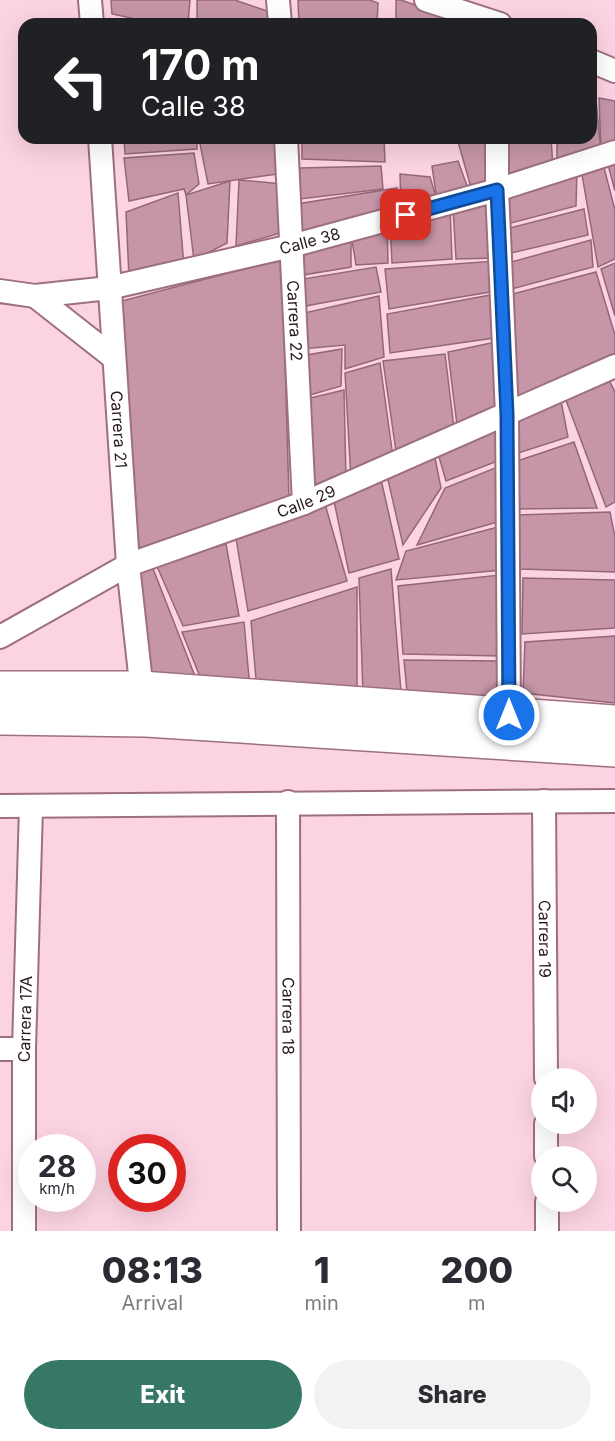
<!DOCTYPE html>
<style>
:root{--surface:#fff;--page:#f2f2f3;--text:#2b2b33;--muted:#7c7c81;--accent:#377766}
body{margin:0;font-family:Inter,sans-serif;background:var(--page);color:var(--text);height:100vh;display:flex;flex-direction:column;font-size:22px;white-space:nowrap}
*{box-sizing:border-box;margin:0}
p{font-size:20px;color:var(--muted)}
.icon{flex:none;width:33px;height:33px;fill:none;stroke:currentColor;stroke-width:2;stroke-linecap:round;stroke-linejoin:round}
.map{position:relative;height:1231px;overflow:hidden}
.panel{display:flex;flex-direction:column;background:var(--surface);flex:1}
.panel>*{flex:none}
.guide{position:absolute;left:18px;top:18px;width:579px;height:126px;border-radius:18px;box-shadow:0 6px 24px #0002;background:#202124;color:#fff;overflow:hidden}
.buttons{position:absolute;left:531px;top:1068px;display:grid;gap:12px}
.buttons a{display:grid;place-items:center;width:66px;height:66px;border-radius:50%;background:var(--surface);box-shadow:0 6px 24px #0002;font-size:30px}
.speed{position:absolute;left:18px;top:1134px;display:flex;gap:12px;font-size:30px;font-weight:700;text-align:center}
.speed>*{display:grid;place-content:center;width:78px;height:78px;border-radius:50%;background:var(--surface);box-shadow:0 6px 24px #0002;line-height:1}
.speed small{font-size:15px;font-weight:400}
.speed .limit{border:9px solid #d22;background:#fff;color:#111}
.pin{position:absolute;display:grid;place-items:center;width:51px;height:51px;color:#fff;margin:-26px;border-radius:12px;box-shadow:0 3px 9px #0006}
.me{position:absolute;width:66px;margin:-33px;rotate:0deg;stroke-linejoin:round;filter:drop-shadow(0 0 4px #0008)}
.turn{display:flex;align-items:center;gap:21px;height:126px;padding:0 24px;font-size:27px}
.turn .icon{width:78px;height:78px;stroke-width:2.5}
.turn b{display:block;font-size:42px;line-height:51px}
.eta{display:flex;justify-content:space-evenly;align-items:center;height:102px;text-align:center}
.eta b{font-size:36px;font-weight:800;line-height:42px}
.button{display:flex;gap:12px;margin-top:auto;padding:12px 24px}
.button a{flex:1;height:69px;border-radius:36px;background:var(--accent);color:#fff;font-size:24px;font-weight:800;line-height:69px;text-align:center}
.button a+a{background:var(--page);color:var(--text)}
.map>svg:first-child{display:block}
.building{fill:#c696a8;stroke:#946778;stroke-width:1.5}
.lines{fill:none;stroke-linecap:round;stroke-linejoin:round}
.minor-casing{stroke:#9d6f81;stroke-width:26}
.secondary-casing{stroke:#9d6f81;stroke-width:36}
.minor{stroke:#fff;stroke-width:22}
.secondary{stroke:#fff;stroke-width:33}
.route-casing{stroke:#114b97;stroke-width:15}
.route{stroke:#1a73e8;stroke-width:10}
.labels{text-anchor:middle;dominant-baseline:central;stroke-width:5;stroke-linejoin:round;paint-order:stroke}
.street-label{font-size:16px;fill:#2c1a21;stroke:#fce7ee}
</style>
<div class="map">
<svg width="615" height="1231" viewBox="0 0 615 1231">
<rect width="100%" height="100%" fill="#fcd3e2"/>
<g class="building">
<path d="M111,0H190L188,24H159L112,14Z"/>
<path d="M197,0H235L270,12L271,24H197Z"/>
<path d="M298,0H370L378,3L377,24H299Z"/>
<path d="M396,0H401L468,24H396Z"/>
<path d="M599,98L615,101V147L601,151Z"/>
<path d="M591,99L596,100L601,151L557,162V138H591Z"/>
<path d="M124,138H197V149L125,154Z"/>
<path d="M208,138H279L277,174L208,184L199,139Z"/>
<path d="M302,138H384L385,162L302,159Z"/>
<path d="M457,138H492L494,186L472,191Z"/>
<path d="M503,138H551L553,167L504,179Z"/>
<path d="M194,153L199,184L186,195L184,189L129,201L124,158Z"/>
<path d="M602,160L615,210V259L598,267L581,169Z"/>
<path d="M615,160V191L607,161Z"/>
<path d="M458,161L470,194L437,200L432,166Z"/>
<path d="M381,166L383,189L300,199V168Z"/>
<path d="M577,169L576,206L507,224L503,192Z"/>
<path d="M400,174L430,177L437,200L401,206Z"/>
<path d="M239,180L283,184L280,233L236,246Z"/>
<path d="M230,181L227,243L194,260L186,195Z"/>
<path d="M397,188L394,212L298,240L297,204Z"/>
<path d="M178,193L184,267L129,277L126,212Z"/>
<path d="M493,195L496,258L456,259L453,207Z"/>
<path d="M450,207L452,259L392,263L390,222Z"/>
<path d="M584,209L588,235L507,254L506,229Z"/>
<path d="M387,223L388,263L356,265L351,234Z"/>
<path d="M351,234V267L297,276V249Z"/>
<path d="M591,240L593,267L508,290V263Z"/>
<path d="M282,259L289,498L139,548L122,301Z"/>
<path d="M496,261V291L389,309L385,269Z"/>
<path d="M615,263V316L601,269Z"/>
<path d="M376,267L381,292L300,307L297,280Z"/>
<path d="M596,272L615,335V360L511,403L505,296Z"/>
<path d="M496,294L494,338L390,353L387,314Z"/>
<path d="M379,296L384,357L345,369V345L302,349L300,314Z"/>
<path d="M496,342V407L457,425L448,352Z"/>
<path d="M342,349L341,386L303,397L301,356Z"/>
<path d="M445,354L454,428L397,458L383,361Z"/>
<path d="M380,363L393,457L351,479L345,373Z"/>
<path d="M608,378L615,392V502L606,507L564,395Z"/>
<path d="M344,390L346,479L307,498L302,400Z"/>
<path d="M560,396L568,437L512,455V418Z"/>
<path d="M497,427L500,460L446,481L437,450Z"/>
<path d="M574,442L597,508L514,509V462Z"/>
<path d="M434,453L441,488L403,545L386,471Z"/>
<path d="M500,466L501,521L417,545L445,488Z"/>
<path d="M380,475L399,559L349,573L333,496Z"/>
<path d="M325,504L347,581L248,611L235,532Z"/>
<path d="M610,512L615,537V572L520,569L516,515Z"/>
<path d="M502,526V570L396,580L406,551Z"/>
<path d="M226,544L239,616L183,626L156,564Z"/>
<path d="M152,566L198,684L146,681L134,572Z"/>
<path d="M391,569L401,692L363,694L359,578Z"/>
<path d="M500,575L502,656L403,654L398,586Z"/>
<path d="M523,578L615,580V628L522,634Z"/>
<path d="M357,587V694L257,691L251,621Z"/>
<path d="M244,622L250,689L203,684L182,632Z"/>
<path d="M615,636V703L523,693L525,642Z"/>
<path d="M404,660L501,661L502,706L407,692Z"/>
</g>
<g class="lines">
<defs>
<g id="minor">
<path d="M90,0L92,24"/>
<path d="M278,0L280,24"/>
<path d="M426,0L500,24"/>
<path d="M591,61L615,71"/>
<path id="s1" d="M100,138L128,565L143,701"/>
<path id="s2" d="M286,138L304,503"/>
<path d="M497,138V190L507,414L509,715"/>
<path id="s3" d="M0,291L35,296L109,288L291,246L497,190L615,152"/>
<path d="M35,296L114,358"/>
<path id="s4" d="M0,637L128,565L304,503L615,366"/>
<path id="s5" d="M544,801L546,1078"/>
<path id="s6" d="M288,802L289,1231"/>
<path d="M0,806L615,801"/>
<path d="M0,1049H24"/>
<path d="M546,1124V1156"/>
<path d="M547,1202V1231"/>
<path id="s7" d="M24,1231V1049L31,807"/>
</g>
<g id="secondary">
<path d="M0,688H141L615,722"/>
<path d="M0,718L146,720L615,750"/>
</g>
</defs>
<use href="#minor" class="minor-casing"/>
<use href="#secondary" class="secondary-casing"/>
<use href="#minor" class="minor"/>
<use href="#secondary" class="secondary"/>
</g>
<g class="lines">
<defs>
<path id="route" d="M406,215L497,190L507,414L509,715"/>
</defs>
<use href="#route" class="route-casing"/>
<use href="#route" class="route"/>
</g>
<g class="labels">
<g class="street-label">
<text stroke="none"><textPath href="#s3" startOffset="316">Calle 38</textPath></text>
<text stroke="none"><textPath href="#s2" startOffset="183">Carrera 22</textPath></text>
<text stroke="none"><textPath href="#s1" startOffset="292">Carrera 21</textPath></text>
<text stroke="none"><textPath href="#s4" startOffset="336">Calle 29</textPath></text>
<text stroke="none"><textPath href="#s5" startOffset="138">Carrera 19</textPath></text>
<text stroke="none"><textPath href="#s6" startOffset="214">Carrera 18</textPath></text>
<text stroke="none"><textPath href="#s7" startOffset="212">Carrera 17A</textPath></text>
</g>
</g>
</svg>
<div class="buttons">
<a><svg class="icon" aria-label="sound" viewBox="0 0 24 24"><path d="M4 9h4l5-4v14l-5-4H4zM17 9q2 3 0 6"/></svg></a>
<a><svg class="icon" aria-label="search" viewBox="0 0 24 24"><circle cx="10" cy="10" r="6"/><path d="M15 15l6 6"/></svg></a>
</div>
<div class="speed"><div>28<small>km/h</small></div><div class="limit">30</div></div>
<div class="pin" style="left:406px;top:215px;background:#d93025"><svg class="icon" aria-label="arrive" viewBox="0 0 24 24"><path d="M6 21V4h12l-3 4 3 4H6"/></svg></div>
<svg class="me" style="left:509px;top:715px" viewBox="-20 -20 40 40"><circle r="17" fill="#1a73e8" stroke="#fff" stroke-width="3"/><path d="M0-11L8 9 0 5-8 9z" fill="#fff"/></svg>
<div class="guide">
<div class="turn"><svg class="icon" aria-label="left" viewBox="0 0 24 24"><path d="M17 20v-9H6M10 6l-5 5 5 5"/></svg><div><b>170 m</b>Calle 38</div></div>
</div>
</div>
<section class="panel">
<div class="eta">
<div><b>08:13</b><p>Arrival</p></div>
<div><b>1</b><p>min</p></div>
<div><b>200</b><p>m</p></div>
</div>
<div class="button"><a>Exit</a><a>Share</a></div>
</section>
